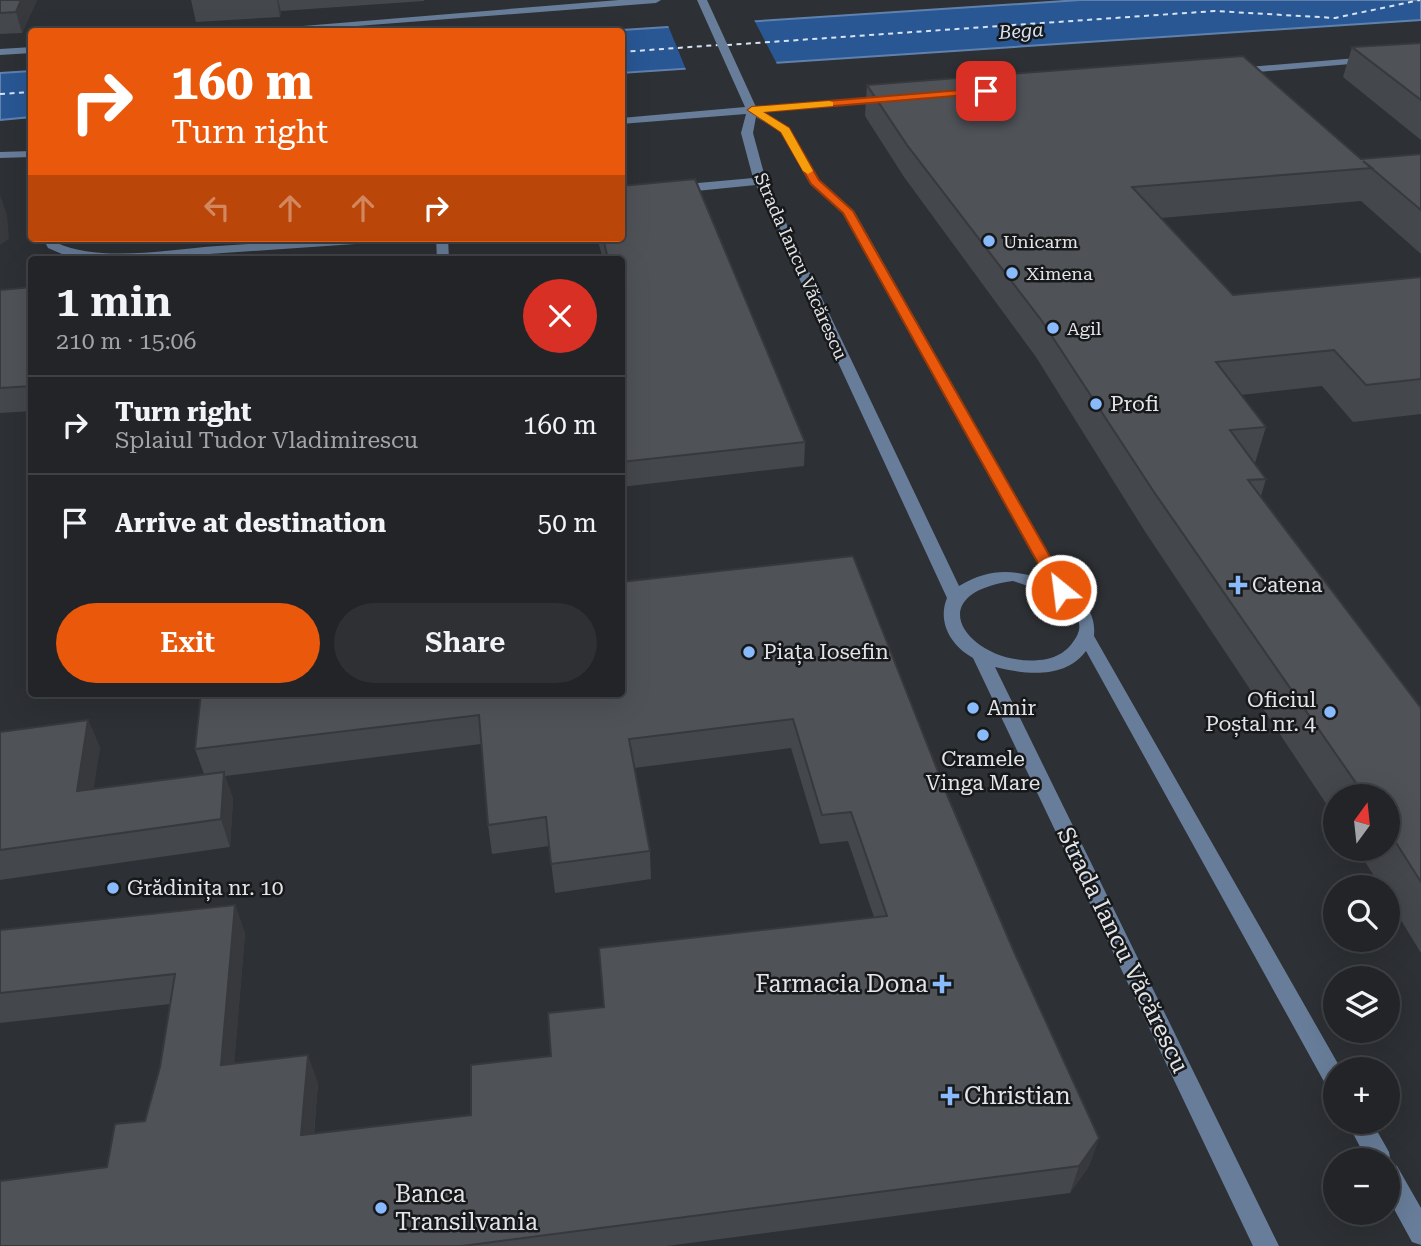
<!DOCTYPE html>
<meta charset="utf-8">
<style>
:root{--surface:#222427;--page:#2e3033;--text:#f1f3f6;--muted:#a2a4a7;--line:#3f4144;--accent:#ea580c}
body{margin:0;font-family:"Roboto Serif",serif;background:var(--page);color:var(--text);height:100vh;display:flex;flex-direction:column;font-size:26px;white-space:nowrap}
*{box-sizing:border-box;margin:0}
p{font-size:23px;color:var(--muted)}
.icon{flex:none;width:38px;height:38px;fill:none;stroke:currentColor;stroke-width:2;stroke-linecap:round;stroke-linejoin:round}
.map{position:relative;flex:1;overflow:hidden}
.side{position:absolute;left:28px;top:256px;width:597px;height:441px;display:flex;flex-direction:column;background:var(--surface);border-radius:7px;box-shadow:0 7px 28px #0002,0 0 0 2px var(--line)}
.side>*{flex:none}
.guide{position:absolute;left:28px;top:28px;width:597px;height:214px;border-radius:7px;box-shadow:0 7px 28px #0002,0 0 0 2px var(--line);background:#ea580c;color:#fff;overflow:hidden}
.needle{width:46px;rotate:15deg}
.tools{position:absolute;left:1323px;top:784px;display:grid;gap:14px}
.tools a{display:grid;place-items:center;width:77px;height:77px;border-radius:50%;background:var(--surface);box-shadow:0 7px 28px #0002,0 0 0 2px var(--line);font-size:35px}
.pin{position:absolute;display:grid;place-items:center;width:60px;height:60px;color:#fff;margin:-30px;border-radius:14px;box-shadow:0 4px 10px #0006}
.me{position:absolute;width:77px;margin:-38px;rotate:331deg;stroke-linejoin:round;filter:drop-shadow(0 0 5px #0008)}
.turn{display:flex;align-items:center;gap:24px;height:147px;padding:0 28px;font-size:32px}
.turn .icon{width:91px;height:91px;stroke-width:2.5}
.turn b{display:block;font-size:49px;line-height:60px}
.lanes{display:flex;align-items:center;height:66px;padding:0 28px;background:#0003;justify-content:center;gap:35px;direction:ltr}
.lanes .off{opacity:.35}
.round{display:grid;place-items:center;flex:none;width:74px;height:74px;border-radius:37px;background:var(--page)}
.summary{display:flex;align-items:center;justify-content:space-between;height:119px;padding:0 28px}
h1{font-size:42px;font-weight:600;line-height:52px}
.action{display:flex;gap:14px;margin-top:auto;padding:14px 28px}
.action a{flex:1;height:80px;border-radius:42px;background:var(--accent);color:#fff;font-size:28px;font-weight:600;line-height:80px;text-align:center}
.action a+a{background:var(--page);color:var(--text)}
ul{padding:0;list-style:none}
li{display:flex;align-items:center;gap:21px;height:98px;padding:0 28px;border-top:2px solid var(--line)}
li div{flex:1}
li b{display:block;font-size:26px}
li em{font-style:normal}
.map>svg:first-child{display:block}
.water{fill:#285794;stroke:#6081ad;stroke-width:2}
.pier{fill:#2d3034}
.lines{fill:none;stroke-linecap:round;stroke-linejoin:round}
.ferry{stroke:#d6e3f5;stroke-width:2;stroke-dasharray:5 4.5;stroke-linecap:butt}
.minor{fill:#687d99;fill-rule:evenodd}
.wall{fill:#44474b}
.shaded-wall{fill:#37393d}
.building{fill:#4f5257;stroke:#37393d;stroke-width:2}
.route{fill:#ea580c;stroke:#983908;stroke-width:2}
.slow{fill:#f59e0b}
.poi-dot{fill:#89bafc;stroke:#17181a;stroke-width:2.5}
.labels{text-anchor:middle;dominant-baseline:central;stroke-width:5;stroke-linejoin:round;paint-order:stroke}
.far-poi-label{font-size:18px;fill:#e2e4e7;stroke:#17181a;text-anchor:start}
.far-street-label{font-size:18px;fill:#e2e4e7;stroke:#17181a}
.far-water-label{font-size:19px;font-style:italic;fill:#d6e3f5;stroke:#17181a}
.poi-label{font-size:21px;fill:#e2e4e7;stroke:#17181a;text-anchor:start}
.near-street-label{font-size:24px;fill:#e2e4e7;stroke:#17181a}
.near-poi-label{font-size:24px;fill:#e2e4e7;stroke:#17181a;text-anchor:start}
</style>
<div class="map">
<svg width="1421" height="1246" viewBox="0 0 1421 1246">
<rect width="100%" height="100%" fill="#2d3034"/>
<g class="water">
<path d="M1080,0H1421V20L621,73V32H591Z"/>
<path d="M31,71V117L0,120V73Z"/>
</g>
<path class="pier" d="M753,18L778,66L687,72L667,23Z"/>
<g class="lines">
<g class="ferry">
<path d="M727,45L1215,11L1335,18L1420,0"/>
<path d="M621,52L718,45"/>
<path d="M0,94L32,92"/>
</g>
<g class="minor">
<path d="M619,0H661L656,3L279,32H229Z"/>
<path d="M697,0H707L756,107L887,96L892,99L887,102L764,112L789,128L819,180L854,211L1069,590C1086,602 1096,615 1094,636L1341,1069H1335V1090L1327,1087L1086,651C1064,680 1025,674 995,667L1279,1246H1253L973,658C951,646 937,622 947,598L756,185L676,193L670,189L676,185L753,178L741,133L746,114L621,124V118L745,107ZM756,117L781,132L810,184L843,213L1047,580C1013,570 992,567 959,586L766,181L753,133ZM1013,581C1034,588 1100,608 1073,642C1067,651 1057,657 1047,659C977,672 910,595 1013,581Z"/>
<path d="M32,47V53L0,55V49Z"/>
<path d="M1369,57L1373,58V62L1236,74L1231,71L1236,68Z"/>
<path d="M32,151V157L0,158V152Z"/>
<path d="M43,238H55L57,243C101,263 170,249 218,246C275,242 332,238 390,238L384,242L136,259L69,257L48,248Z"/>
<path d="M436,238H448L449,259H437Z"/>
<path d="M1347,1122H1372L1389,1152L1391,1163L1397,1166L1421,1208V1245L1412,1242L1388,1198V1160H1367Z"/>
</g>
</g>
<g class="wall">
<path d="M0,0H37L22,33L0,34Z"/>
<path d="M191,0H424V1L281,11L280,17L196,22Z"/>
<path d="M1421,43V140L1343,77L1352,47Z"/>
<path d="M867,85L1361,159L1421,154V254L1361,201L1161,218L1233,295L1421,277V414L1353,422L1322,386L1241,395L1266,427L1255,463L1266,479L1261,496L1421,708V953L1388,899V887H1381L1357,849H1388V796H1335V817L1144,530L1036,357L904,177L865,116Z"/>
<path d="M597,238H621L805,442L804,466L621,487V259H603Z"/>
<path d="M32,287V411L0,413V290Z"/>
<path d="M621,582L948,797L1015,954L1099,1138L1089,1166L1070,1193L667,1246H0L107,1167L145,1121L160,1067L170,1004L0,1023V930L235,905L245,934L234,1063L318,1083L314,1134L471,1115L551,1056L604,1007L874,917L848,841L820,844L791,748L634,768L650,851L651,879L555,893L549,846L492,854L488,825L481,744L225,776L233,799L230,847L0,880V732L88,720L100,748L93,789L204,774L195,749Z"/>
</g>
<g class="shaded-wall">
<path d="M21,0H37L22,33L16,12Z"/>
<path d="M277,0H278L281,11L280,17Z"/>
<path d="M0,195L7,215L9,239L0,245Z"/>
<path d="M88,720L100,748L89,819L77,791Z"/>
<path d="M224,772L233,799L230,847L221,819Z"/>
<path d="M235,905L245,934L232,1093L221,1065Z"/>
<path d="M308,1055L318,1083L311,1162L301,1135Z"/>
<path d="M1099,1138L1089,1166L1070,1193L1079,1166Z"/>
</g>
<g class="building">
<path d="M0,0H21L16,12L0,13Z"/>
<path d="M1421,43V100L1352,47Z"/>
<path d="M1243,56L1361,159L1421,154V210L1363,161L1372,168L1132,187L1233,295L1421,277V379L1366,385L1334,350L1216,362L1266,427L1230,430L1266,479L1248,480L1421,708V882L1388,830V796H1365L1154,492L1042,321L907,145L867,85Z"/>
<path d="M695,179L805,442L621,462V259H608L603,238H621V186Z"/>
<path d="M32,287V386L0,388V290Z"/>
<path d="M853,556L948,797L1015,954L1099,1138L1079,1166L462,1246H0V1181L107,1167L115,1124L145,1121L160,1067L175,974L0,993V930L235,905L221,1065L308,1055L301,1135L471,1115V1065L551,1056L548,1013L604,1007L599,948L887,916L851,812L822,815L793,719L629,739L650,851L551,864L546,817L488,825L479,715L195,749L201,693H621V582Z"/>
<path d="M88,720L77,791L224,772L221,819L0,850V732Z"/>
</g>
<path class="route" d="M986,88L990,89V93L763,112L789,128L819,180L853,211L1069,590L1061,595L1053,590L843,213L811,184L781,132L748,110L752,107Z"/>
<path class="slow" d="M829,101L833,102V106L763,112L789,128L813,171L808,174L803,171L781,132L748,110L752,107Z"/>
<g class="poi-dot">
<circle cx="989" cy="241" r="7"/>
<circle cx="1012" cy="273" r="7"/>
<circle cx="1053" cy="328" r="7"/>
<circle cx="1096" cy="404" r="7"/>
<path d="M1234.5 574.5h7v7h7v7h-7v7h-7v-7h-7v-7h7z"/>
<circle cx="749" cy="652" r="7"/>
<circle cx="973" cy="708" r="7"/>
<circle cx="1330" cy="712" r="7"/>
<circle cx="983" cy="735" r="7"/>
<circle cx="113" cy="888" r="7"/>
<path d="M938.5 973.5h7v7h7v7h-7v7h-7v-7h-7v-7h7z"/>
<path d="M946.5 1085.5h7v7h7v7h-7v7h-7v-7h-7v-7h7z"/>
<circle cx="381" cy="1208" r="7"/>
</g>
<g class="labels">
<g class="far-poi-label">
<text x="1003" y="241">Unicarm</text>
<text x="1026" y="273">Ximena</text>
<text x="1067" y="328">Agil</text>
</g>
<g class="far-street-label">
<text transform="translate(801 266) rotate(66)">Strada Iancu Văcărescu</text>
</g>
<g class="far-water-label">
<text transform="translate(1021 31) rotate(-4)">Bega</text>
</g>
<g class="poi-label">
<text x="1110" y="404">Profi</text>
<text x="1252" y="585">Catena</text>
<text x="763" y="652">Piața Iosefin</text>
<text x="1316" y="700" text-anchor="end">Oficiul<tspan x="1316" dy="24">Poștal nr. 4</tspan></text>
<text x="987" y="708">Amir</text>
<text x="983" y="759" text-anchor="middle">Cramele<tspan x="983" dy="24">Vinga Mare</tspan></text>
<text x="127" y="888">Grădinița nr. 10</text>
</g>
<g class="near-street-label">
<text transform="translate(1123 950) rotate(64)">Strada Iancu Văcărescu</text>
</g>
<g class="near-poi-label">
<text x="928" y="984" text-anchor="end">Farmacia Dona</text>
<text x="964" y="1096">Christian</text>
<text x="395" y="1194">Banca<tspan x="395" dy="28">Transilvania</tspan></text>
</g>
</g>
</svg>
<div class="tools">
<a><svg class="needle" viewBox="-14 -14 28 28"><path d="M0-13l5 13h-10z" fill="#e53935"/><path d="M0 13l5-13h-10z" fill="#a2a4a7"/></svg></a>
<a><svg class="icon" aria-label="search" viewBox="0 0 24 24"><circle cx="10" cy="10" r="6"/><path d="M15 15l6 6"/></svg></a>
<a><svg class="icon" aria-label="layers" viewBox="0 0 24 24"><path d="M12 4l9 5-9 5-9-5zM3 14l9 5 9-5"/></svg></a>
<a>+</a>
<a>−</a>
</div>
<div class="pin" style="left:986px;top:91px;background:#d93025"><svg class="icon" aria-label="arrive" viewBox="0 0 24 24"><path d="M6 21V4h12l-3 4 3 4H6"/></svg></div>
<svg class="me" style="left:1061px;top:590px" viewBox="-20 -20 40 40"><circle r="17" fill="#ea580c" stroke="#fff" stroke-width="3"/><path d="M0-11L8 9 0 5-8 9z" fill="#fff"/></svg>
<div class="guide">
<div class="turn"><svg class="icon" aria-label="right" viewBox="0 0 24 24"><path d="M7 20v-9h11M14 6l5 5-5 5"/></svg><div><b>160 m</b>Turn right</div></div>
<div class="lanes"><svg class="icon off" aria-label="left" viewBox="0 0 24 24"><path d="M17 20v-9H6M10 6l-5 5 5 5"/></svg><svg class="icon off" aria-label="ahead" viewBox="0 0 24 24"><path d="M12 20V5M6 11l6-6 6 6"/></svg><svg class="icon off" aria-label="ahead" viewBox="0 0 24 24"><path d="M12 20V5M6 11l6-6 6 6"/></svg><svg class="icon" aria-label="right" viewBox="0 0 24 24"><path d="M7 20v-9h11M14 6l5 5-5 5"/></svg></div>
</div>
<section class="side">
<div class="summary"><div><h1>1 min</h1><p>210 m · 15:06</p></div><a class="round" style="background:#d93025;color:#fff"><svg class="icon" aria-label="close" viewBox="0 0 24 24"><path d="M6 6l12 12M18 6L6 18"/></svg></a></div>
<ul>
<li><svg class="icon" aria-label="right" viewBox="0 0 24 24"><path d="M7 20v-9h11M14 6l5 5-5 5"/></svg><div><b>Turn right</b><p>Splaiul Tudor Vladimirescu</p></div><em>160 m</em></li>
<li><svg class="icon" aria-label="arrive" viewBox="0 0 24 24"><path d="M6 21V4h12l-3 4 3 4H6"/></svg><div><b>Arrive at destination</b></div><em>50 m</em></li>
</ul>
<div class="action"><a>Exit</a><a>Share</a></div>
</section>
</div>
